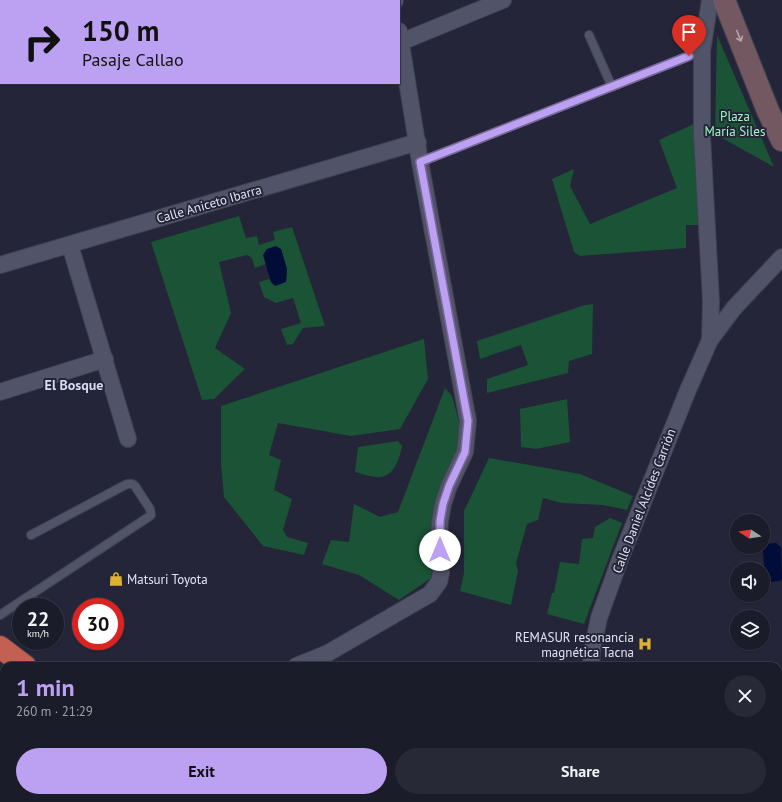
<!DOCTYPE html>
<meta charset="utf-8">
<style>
:root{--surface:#1b1c2a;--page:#282936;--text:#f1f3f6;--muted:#a0a1a8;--line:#393a47;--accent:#bca0f2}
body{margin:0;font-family:"PT Sans",sans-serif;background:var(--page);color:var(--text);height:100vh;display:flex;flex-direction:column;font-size:15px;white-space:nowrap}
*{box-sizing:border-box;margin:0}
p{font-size:13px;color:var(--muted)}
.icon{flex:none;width:22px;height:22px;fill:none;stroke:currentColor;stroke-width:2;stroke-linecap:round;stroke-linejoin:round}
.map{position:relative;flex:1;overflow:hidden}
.drawer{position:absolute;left:0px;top:662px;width:782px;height:140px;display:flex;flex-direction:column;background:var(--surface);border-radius:12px 12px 0 0;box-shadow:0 1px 3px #0004,0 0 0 1px var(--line)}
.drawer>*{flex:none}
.guide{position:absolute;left:0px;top:0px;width:400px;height:84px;box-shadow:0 1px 3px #0004,0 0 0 1px var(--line);background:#bca0f2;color:#111;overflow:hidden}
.needle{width:26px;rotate:282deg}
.fabs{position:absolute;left:730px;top:514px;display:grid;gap:8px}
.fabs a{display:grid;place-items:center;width:40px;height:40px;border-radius:50%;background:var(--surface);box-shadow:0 1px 3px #0004,0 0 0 1px var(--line);font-size:20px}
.speed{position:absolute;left:12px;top:598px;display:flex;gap:8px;font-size:20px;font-weight:700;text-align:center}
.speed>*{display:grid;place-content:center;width:52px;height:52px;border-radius:50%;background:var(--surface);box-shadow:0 1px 3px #0004,0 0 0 1px var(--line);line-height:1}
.speed small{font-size:10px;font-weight:400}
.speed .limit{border:6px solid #d22;background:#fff;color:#111}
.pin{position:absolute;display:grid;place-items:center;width:34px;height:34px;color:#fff;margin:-41px -17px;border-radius:50% 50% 50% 0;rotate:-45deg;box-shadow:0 0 4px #0007}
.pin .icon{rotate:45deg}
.me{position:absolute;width:44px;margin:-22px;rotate:0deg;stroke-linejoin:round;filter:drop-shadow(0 0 3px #0008)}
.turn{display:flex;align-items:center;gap:14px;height:84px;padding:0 16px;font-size:18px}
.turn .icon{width:52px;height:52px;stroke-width:2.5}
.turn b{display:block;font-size:28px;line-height:34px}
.round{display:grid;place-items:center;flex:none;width:42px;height:42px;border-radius:21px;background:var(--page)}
.summary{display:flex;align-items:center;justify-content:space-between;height:68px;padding:0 16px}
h1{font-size:24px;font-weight:700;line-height:30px;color:var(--accent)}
.action{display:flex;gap:8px;margin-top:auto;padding:8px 16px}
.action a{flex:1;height:46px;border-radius:24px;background:var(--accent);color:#111;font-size:16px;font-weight:700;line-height:46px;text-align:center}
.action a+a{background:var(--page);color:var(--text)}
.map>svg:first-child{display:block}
.green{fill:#1a5335}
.water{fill:#000d38}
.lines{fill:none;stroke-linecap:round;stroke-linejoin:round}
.lane-casing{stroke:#404151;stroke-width:10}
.street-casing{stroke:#404151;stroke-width:18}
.secondary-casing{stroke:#404151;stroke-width:24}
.highway-casing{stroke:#404151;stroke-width:24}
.lane{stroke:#515368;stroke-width:8}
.street{stroke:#515368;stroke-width:16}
.secondary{stroke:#735761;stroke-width:22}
.highway{stroke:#c36052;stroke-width:22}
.oneway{stroke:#b0a4b0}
.route-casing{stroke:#7a689d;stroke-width:10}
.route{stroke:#bca0f2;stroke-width:7}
.labels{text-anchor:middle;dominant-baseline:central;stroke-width:4;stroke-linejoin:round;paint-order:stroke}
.park-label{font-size:13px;fill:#9dfac1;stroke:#242538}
.street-label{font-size:13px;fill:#e2e3f0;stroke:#242538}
.poi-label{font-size:13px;fill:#e2e3f0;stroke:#242538;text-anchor:start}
.neighbourhood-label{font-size:14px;font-weight:bold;fill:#d8dbf4;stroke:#242538}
</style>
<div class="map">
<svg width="782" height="802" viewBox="0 0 782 802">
<rect width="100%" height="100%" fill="#242538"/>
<g class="green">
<path d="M717,35L774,167L715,134Z"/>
<path d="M696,123L702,225H686V248L580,256L574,252L552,179L574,169L570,186L590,224L677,188L659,140Z"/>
<path d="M239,216L246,238L257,236L259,245L275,240L273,232L292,227L325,326L303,328L293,344L287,345L281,329L301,323L293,298L276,303L264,297L259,282L270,279L271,282H286L287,269L281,249H267L264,254L266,264L255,268L252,258L247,255L219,262L231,313L215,348L245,369L214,399L202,400L151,242Z"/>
<path d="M593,304L592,354L569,361L568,373L487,393V379L528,365L521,345L480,359L477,341L585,305Z"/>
<path d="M424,339L428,379L400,429L351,436L278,423L269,455L281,460L274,490L292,499L283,530L287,537L308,543L304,555L263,546L224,497L221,464V406Z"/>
<path d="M445,388L452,396L464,440L433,562L431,578L399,600L359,575L322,564L331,540L349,542L354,504L380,517L398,512Z"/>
<path d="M567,399L570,442L536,449L521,447L520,409Z"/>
<path d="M398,441L402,446C400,457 395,476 380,477C373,478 363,474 355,472L358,447Z"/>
<path d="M489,458L580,474L633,496L627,510L603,505L562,503L543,498L538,520L527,524L516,563L518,571L511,605L460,591L464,573V511Z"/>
<path d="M610,518L622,523L584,624L547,614L552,593H554L560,562L579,564L582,539L593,538L595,527Z"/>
</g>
<g class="water">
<path d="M276,246L281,249L287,269L286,282L275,286L271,282L263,255L267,249Z"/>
<path d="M776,543L781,547L782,579L780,581L771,582L765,579L763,550L765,544Z"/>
</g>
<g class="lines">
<defs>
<g id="lane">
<path d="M589,35L612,87"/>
<path d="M420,162L702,51"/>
<path d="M0,615L150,516L151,515L150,509L135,486L132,484H127L31,535"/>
</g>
<g id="street">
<path d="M395,0V1"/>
<path d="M128,1L131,0"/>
<path d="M401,42L503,0"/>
<path d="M0,53H1"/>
<path d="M70,245L128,439"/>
<path d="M0,265L418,142"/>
<path d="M710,340L711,301L702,136V51L710,0"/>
<path d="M0,392L105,359"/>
<path d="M296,666L328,653L430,594L439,582L441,573L439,538L440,521L443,504L449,486L465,452L468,421L420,162L399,31"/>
<path d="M591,666L592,651L599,618L619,562L688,390L710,340L734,308L782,257"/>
<path d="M588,798V802"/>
</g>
<path id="secondary" d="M724,0L768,111L782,140"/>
<g id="highway">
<path d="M0,647L25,666"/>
<path d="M0,693L4,696"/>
<path d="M136,798L141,802"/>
<path d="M197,798L202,802"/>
</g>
</defs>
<use href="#lane" class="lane-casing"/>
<use href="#street" class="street-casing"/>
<use href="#secondary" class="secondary-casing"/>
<use href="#highway" class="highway-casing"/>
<use href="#lane" class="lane"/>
<use href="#street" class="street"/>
<use href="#secondary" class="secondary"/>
<use href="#highway" class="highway"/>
</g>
<defs><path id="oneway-shaft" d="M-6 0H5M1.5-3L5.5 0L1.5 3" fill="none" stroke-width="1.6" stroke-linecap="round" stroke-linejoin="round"/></defs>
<use class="oneway" href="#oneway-shaft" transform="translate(739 36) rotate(68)"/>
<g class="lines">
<defs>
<path id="route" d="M440,550V521L443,504L449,486L465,452L468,421L420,162L689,56"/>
</defs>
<use href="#route" class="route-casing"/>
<use href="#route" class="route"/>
</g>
<defs>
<symbol id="shop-bare" viewBox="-9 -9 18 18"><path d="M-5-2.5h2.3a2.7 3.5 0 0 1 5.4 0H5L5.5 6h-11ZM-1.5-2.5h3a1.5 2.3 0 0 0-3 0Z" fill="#deb133" stroke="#242538" stroke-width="2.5" paint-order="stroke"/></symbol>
<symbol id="hospital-bare" viewBox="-9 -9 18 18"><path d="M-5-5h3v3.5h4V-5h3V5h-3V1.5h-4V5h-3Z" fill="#deb133" stroke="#242538" stroke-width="2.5" paint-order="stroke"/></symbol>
</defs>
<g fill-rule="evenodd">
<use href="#shop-bare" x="106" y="569" width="20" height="20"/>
<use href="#hospital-bare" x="635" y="634" width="20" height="20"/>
</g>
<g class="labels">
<g class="park-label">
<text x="735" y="116">Plaza<tspan x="735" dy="15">María Siles</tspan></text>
</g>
<g class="street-label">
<text transform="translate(209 204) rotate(-16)">Calle Aniceto Ibarra</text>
<text transform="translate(644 501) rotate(-69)">Calle Daniel Alcídes Carrión</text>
</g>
<g class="poi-label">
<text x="127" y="579">Matsuri Toyota</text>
<text x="634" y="637" text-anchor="end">REMASUR resonancia<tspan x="634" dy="15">magnética Tacna</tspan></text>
</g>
<g class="neighbourhood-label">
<text x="74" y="385">El Bosque</text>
</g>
</g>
</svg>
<div class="fabs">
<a><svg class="needle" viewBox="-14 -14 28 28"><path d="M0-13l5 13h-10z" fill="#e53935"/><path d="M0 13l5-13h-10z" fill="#a0a1a8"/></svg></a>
<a><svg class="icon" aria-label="sound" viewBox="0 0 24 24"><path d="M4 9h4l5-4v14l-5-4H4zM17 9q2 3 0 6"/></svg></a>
<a><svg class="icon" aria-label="layers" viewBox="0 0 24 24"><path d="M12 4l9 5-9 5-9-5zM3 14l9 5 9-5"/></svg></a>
</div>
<div class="speed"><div>22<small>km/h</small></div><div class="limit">30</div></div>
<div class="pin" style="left:689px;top:56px;background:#d93025"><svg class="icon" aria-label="arrive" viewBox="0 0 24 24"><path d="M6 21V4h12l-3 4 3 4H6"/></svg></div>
<svg class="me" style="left:440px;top:550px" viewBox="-20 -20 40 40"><circle r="19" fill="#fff"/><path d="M0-13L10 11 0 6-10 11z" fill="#bca0f2"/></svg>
<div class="guide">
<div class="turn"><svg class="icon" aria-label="right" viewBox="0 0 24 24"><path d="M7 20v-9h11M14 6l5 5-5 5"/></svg><div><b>150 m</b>Pasaje Callao</div></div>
</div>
<section class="drawer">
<div class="summary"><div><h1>1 min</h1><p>260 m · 21:29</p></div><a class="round"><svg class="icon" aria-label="close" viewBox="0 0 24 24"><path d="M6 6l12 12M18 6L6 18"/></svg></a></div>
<div class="action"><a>Exit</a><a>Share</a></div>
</section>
</div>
